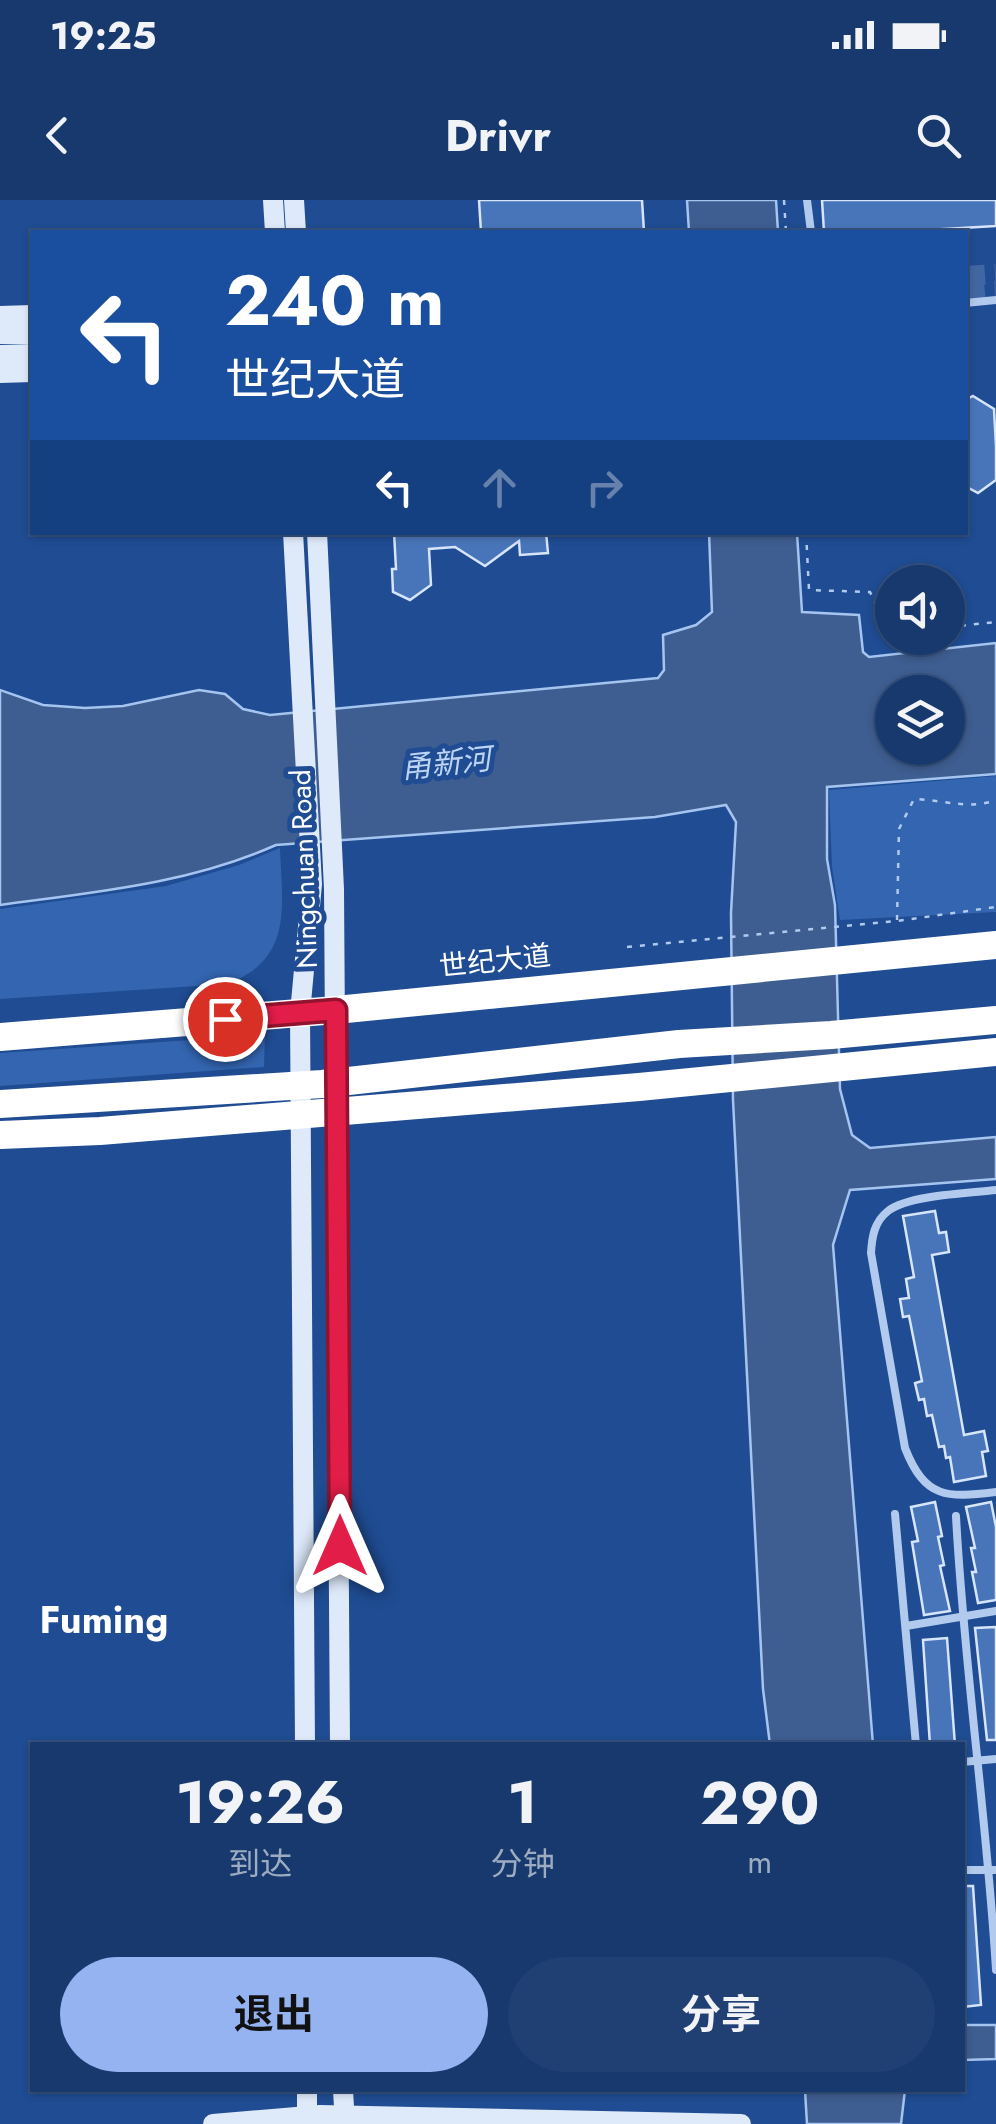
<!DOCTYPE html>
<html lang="zh">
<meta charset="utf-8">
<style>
:root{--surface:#17396e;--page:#204073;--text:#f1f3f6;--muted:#9eacc2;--line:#365381;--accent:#95b2f1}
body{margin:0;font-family:Jost,"Noto Sans SC",sans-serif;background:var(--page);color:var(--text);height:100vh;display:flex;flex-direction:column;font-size:38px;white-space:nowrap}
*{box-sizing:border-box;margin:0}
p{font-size:32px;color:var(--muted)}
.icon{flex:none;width:55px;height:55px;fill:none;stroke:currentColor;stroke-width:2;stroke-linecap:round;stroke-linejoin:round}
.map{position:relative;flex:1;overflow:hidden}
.sheet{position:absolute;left:30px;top:1542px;width:935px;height:350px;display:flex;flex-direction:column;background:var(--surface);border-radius:0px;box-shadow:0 2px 8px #0004,0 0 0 2px var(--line)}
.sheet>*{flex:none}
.top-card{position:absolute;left:30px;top:30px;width:938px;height:305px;border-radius:0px;box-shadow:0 2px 8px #0004,0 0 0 2px var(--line);background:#1a4fa0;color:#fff;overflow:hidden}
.buttons{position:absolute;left:875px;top:365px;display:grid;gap:20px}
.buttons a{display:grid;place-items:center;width:90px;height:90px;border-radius:50%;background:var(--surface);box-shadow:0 2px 8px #0004,0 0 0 2px var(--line);font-size:50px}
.pin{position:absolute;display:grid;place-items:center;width:85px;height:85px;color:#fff;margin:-42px;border:5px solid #fff;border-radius:50%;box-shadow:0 2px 10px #0007}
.me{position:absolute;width:110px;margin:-55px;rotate:0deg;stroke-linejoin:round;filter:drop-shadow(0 0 8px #0008)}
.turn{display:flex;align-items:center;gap:35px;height:210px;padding:0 30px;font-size:45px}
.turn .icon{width:130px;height:130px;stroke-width:2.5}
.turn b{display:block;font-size:70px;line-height:85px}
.lanes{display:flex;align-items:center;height:95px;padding:0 30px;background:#0003;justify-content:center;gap:50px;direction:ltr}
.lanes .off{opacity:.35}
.eta{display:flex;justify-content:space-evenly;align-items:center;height:170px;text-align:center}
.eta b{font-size:60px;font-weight:700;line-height:70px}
.button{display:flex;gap:20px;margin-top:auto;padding:20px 30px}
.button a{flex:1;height:115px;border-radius:60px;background:var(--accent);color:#111;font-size:40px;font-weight:700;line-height:115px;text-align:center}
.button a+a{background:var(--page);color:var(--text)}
.status{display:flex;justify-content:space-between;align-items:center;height:70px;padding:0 50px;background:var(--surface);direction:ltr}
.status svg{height:28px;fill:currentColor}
header{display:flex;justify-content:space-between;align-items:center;height:130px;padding:0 30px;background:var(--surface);font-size:45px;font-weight:700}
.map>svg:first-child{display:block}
.green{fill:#3365b0}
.water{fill:#3e5d90;stroke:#a5c4ef;stroke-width:2.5;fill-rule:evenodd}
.building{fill:#4875b9;stroke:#d7e5fa;stroke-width:2.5}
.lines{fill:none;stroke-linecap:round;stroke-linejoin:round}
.secondary-tunnel{stroke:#4167a2;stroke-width:20;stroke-dasharray:20 10;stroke-linecap:butt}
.path{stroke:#b1caee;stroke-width:2.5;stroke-dasharray:5 8;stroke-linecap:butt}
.lane{stroke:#b1caee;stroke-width:8}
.secondary{stroke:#dee9fa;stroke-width:20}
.highway{stroke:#fff;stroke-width:28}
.route-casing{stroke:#92132f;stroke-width:25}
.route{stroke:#e11d48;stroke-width:18}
.labels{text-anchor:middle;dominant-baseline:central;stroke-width:10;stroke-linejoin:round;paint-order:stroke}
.street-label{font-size:28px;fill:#fff;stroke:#1f4c92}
.water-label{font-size:30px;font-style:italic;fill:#bdd4f4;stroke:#1f4c92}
.district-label{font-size:38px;font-weight:bold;fill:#fff;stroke:#1f4c92}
</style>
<div class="status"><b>19:25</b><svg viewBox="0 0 49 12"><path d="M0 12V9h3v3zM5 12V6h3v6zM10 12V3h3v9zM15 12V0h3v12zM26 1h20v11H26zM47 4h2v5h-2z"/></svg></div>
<header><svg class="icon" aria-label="back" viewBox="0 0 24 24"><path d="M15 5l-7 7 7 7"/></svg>Drivr<svg class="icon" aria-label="search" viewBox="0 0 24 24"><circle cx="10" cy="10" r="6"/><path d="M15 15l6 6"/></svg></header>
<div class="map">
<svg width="996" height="1924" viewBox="0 0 996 1924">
<rect width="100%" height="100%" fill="#1f4c92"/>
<g class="green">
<path d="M996,576V712L840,720L832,667L829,590Z"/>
<path d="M280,648C282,706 294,759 227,784L0,799V709L166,686L239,665Z"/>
<path d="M265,835L264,867L0,886V853Z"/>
</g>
<g class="water">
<path d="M687,0H776L778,32H689Z"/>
<path d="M709,332L797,333L802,412L859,415L863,452L869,457L996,443V574L827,587V659L835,705L840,889L852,935L870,948L996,937V979L850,990L833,1045L873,1545H770L763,1489L733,900L731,713L736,622L726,605L655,617L276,645C188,684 95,692 0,705V490L43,505L85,508L123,506L199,490L225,494L243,509L270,515L658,478L664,470L663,435L696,425L712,412ZM892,492H948V548H892Z"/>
<path d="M963,1825H996V1859L963,1860Z"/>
<path d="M805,1890H905L901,1924H807Z"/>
</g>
<g class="building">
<path d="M479,0H642L644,32H481Z"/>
<path d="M822,0H996V26L892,32H824Z"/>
<path d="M973,196L994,209L996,247V280L978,293L965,286V200Z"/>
<path d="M394,332H546L548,353L520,355L519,341L485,366L455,347L429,349L431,385L410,400L393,392L392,369H396Z"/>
<path d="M935,1011L939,1033L946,1032L949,1052L932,1055L964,1235L984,1231L988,1251L982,1252L986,1276L954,1282L950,1257L946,1258L944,1246L939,1247L932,1215L927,1216L924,1199L919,1200L915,1183L922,1181L909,1116L903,1117L900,1099L909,1098L906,1079L914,1077L903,1016Z"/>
<path d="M935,1302L942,1336L938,1337L944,1365L940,1366L950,1411L924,1415L912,1342L918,1341L911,1307Z"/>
<path d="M991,1302L996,1327V1400L978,1403L972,1372H976L971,1348H975L966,1307Z"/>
<path d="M996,1427V1540H987L975,1428Z"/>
<path d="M947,1438L955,1545H930L923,1440Z"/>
<path d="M962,1686H973L981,1805L962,1807Z"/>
</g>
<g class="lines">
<g class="secondary-tunnel">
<path d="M965,76L996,74"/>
<path d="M965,94L996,91"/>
</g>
<g class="path">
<path d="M784,0L786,32"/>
<path d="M806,332L809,390L870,392L889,433H892"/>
<path d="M948,427L996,422"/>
<path d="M897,720L899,629L914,599C943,600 970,610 996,600"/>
<path d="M627,747L897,721L996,707"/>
</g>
<g class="lane">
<path d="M807,0L811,32"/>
<path d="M965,103L996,100"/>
<path d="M996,990C970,993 908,995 888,1011C874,1022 872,1037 871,1053L905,1248C925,1299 947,1298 996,1292"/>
<path d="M895,1314L916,1545"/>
<path d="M956,1316C964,1468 987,1618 996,1770"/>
<path d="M906,1426L996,1411"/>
<path d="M962,1562L996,1559"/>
<path d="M962,1670H996"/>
</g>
<g class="secondary">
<path d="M273,0L275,32"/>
<path d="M294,0L296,32"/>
<path d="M0,116L32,115"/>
<path d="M0,134H32"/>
<path d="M0,155L32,154"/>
<path d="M0,173L32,172"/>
<path d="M293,332L312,684L300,813L305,1545"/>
<path d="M317,332L334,689L340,1545"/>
<path d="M307,1890V1924"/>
<path d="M343,1890L345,1924"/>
<path d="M213,1924L320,1915L741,1924"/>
</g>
<g class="highway">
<path d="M0,837L336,810L996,745"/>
<path d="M0,904L322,884L679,844L831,835L996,820"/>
<path d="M0,935L100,931L639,887L996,852"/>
</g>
</g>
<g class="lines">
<defs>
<path id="route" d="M225,819L336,810L340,1346"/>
</defs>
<use href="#route" class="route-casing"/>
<use href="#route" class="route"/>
</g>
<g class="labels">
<g class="street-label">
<text transform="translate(304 669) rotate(-92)">Ningchuan Road</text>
<text transform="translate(495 761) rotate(-6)">世纪大道</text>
</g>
<g class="water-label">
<text transform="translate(446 563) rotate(-6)">甬新河</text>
</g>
<g class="district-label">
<text x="104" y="1419">Fuming</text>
</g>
</g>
</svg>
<div class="buttons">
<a><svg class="icon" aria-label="sound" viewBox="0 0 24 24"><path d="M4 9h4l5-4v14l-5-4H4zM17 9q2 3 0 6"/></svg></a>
<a><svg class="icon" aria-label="layers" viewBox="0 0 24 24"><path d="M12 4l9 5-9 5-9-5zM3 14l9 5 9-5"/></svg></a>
</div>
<div class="pin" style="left:225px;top:819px;background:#d93025"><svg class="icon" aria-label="arrive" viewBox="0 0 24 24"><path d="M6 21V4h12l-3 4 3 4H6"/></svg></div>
<svg class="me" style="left:340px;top:1346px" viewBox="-20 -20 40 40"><path d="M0-17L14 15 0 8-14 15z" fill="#e11d48" stroke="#fff" stroke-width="4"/></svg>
<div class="top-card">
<div class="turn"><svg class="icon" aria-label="left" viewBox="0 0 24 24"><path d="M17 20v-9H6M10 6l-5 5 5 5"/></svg><div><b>240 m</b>世纪大道</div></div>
<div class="lanes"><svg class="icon" aria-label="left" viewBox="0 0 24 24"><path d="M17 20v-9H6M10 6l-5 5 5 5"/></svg><svg class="icon off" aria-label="ahead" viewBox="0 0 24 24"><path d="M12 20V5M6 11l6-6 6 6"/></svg><svg class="icon off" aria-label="right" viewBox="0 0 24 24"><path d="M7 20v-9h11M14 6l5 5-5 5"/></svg></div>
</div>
<section class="sheet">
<div class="eta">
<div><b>19:26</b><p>到达</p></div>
<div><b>1</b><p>分钟</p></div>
<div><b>290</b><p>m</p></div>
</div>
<div class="button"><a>退出</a><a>分享</a></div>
</section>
</div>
